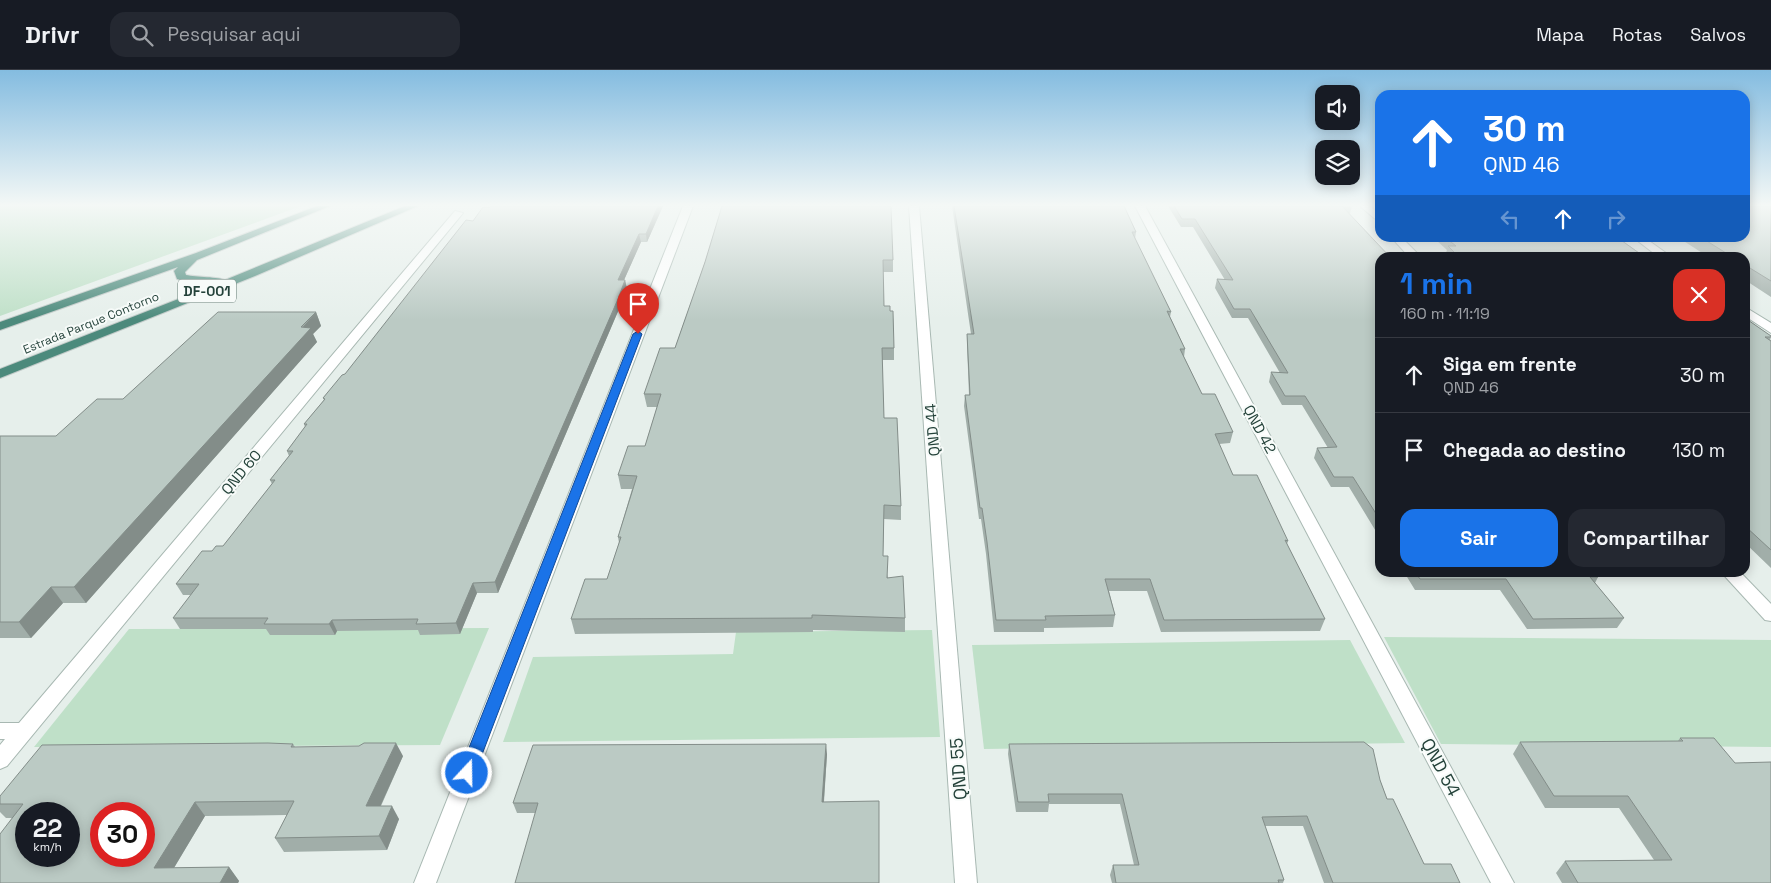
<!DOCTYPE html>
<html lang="pt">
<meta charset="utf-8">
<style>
:root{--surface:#171b24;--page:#242831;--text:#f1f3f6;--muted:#9ea1a6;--line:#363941;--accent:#1a73e8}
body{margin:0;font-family:"Space Grotesk",sans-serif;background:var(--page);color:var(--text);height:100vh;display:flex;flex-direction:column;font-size:19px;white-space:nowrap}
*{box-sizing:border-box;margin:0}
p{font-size:16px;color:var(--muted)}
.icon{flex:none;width:28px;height:28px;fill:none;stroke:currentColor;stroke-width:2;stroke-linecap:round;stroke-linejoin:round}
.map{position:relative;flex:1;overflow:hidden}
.side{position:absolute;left:1375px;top:182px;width:375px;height:325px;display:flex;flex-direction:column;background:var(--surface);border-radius:15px;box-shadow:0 2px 12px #0003}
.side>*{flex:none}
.guide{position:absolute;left:1375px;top:20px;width:375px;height:152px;border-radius:15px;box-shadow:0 2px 12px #0003;background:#1a73e8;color:#fff;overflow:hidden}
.controls{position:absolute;left:1315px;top:15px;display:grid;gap:10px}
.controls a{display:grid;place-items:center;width:45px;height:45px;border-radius:10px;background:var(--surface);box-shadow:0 2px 12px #0003;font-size:25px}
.speed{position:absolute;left:15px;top:732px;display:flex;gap:10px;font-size:25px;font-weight:700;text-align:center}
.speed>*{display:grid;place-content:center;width:65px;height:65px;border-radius:50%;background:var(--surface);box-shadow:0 2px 12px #0003;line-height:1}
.speed small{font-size:12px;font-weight:400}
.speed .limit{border:8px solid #d22;background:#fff;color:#111}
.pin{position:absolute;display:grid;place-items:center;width:42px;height:42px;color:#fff;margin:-51px -21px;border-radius:50% 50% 50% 0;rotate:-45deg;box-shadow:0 0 5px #0007}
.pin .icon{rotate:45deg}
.me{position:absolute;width:55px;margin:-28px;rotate:21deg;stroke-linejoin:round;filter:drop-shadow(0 0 4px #0008)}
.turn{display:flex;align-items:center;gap:18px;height:105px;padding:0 25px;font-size:22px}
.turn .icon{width:65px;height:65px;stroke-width:2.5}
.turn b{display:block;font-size:35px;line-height:42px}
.lanes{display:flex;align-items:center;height:48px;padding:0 25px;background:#0003;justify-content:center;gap:25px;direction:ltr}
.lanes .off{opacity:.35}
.round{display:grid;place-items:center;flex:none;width:52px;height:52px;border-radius:15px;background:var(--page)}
.headline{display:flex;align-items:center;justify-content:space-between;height:85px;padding:0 25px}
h1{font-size:30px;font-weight:600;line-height:38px;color:var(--accent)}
.cta{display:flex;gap:10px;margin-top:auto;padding:10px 25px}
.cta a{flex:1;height:58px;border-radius:15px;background:var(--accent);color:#fff;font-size:20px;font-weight:600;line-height:58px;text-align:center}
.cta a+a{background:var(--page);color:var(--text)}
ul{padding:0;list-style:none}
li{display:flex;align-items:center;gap:15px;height:75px;padding:0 25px;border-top:1px solid var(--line)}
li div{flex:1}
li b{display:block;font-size:19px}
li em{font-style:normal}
header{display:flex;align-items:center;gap:30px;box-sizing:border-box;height:70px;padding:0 25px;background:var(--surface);border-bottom:1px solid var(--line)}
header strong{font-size:24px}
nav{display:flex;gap:28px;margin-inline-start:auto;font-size:18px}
.search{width:350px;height:45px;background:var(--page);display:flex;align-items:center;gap:12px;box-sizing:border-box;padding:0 18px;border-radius:15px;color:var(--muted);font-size:19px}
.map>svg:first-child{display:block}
.green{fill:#bfe0c8}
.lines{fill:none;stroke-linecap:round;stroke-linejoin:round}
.minor-casing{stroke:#a8b8b2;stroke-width:2}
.trunk-casing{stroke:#c2cac8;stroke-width:2}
.minor{fill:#fff;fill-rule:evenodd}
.trunk{fill:#4c8a7c;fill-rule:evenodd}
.wall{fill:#a1aea9}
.shaded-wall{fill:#838d89}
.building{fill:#bbcac4;stroke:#838d89;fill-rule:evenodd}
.route{fill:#1a73e8;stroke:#114b97}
.labels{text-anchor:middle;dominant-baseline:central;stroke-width:4;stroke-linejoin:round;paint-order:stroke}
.far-street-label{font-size:12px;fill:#24423a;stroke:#f7fbf9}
.shield{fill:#f7fbf9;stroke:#637a73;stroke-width:1}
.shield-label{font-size:14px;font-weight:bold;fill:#24423a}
.street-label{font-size:15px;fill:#24423a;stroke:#f7fbf9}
.near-street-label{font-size:18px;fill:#24423a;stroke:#f7fbf9}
</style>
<header>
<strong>Drivr</strong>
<div class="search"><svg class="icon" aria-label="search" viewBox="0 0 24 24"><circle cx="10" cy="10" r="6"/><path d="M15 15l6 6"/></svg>Pesquisar aqui</div>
<nav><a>Mapa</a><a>Rotas</a><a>Salvos</a></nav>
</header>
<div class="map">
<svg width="1771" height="813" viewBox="0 0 1771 813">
<rect width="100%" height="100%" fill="#e6efeb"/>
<g class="green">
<path d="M0,136H301L0,246Z"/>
<path d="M489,558L440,675L34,677L129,559Z"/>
<path d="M932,560L940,667L503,672L533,587L733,584L736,562Z"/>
<path d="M1384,567L1771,570V677L1441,674Z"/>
<path d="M1350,570L1405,673L984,679L972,575Z"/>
</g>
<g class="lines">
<defs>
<g id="minor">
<path d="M683,136H693L436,813H414Z"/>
<path d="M909,136H919L977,813H955Z"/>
<path d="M1135,136H1145L1514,813H1491Z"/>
<path d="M1360,136H1370L1380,145V153Z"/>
<path d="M455,141L463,143L7,696L0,699V675L5,669H0V653H19Z"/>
<path d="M1392,168H1402L1422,188H1410Z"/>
<path d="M1634,168H1645L1673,188H1660Z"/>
<path d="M1745,237L1771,253V263L1745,246Z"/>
<path d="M1721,502H1740L1771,534V551L1765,550Z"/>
</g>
<path id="trunk" d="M317,136H330L197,190L185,202L186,205C196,207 219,207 225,210L405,136H418L255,206L0,308V299L214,215H201L177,209L174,201L178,197L0,260V252L196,183Z"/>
</defs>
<use href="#minor" class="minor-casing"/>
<use href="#trunk" class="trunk-casing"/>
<use href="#minor" class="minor"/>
<use href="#trunk" class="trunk"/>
</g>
<g class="wall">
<path d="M492,136H663L647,172H641L624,210H625L627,219L619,239L498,523H477L460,564L420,565L418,560L337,561L335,565H270L266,559H180L173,548L191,525H183L176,514L212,481L223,476L272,414L270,410L289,386L287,381L305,357L304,354L324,330L323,328L345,304L473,151Z"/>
<path d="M952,136H1124L1136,162L1135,169L1171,242L1170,247L1185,279L1184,287L1202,324L1233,362L1230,373L1219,374L1233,405L1288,471L1287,474L1325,549L1320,561L1161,562L1147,521H1109L1115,545L1113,557L1044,558V562H994L986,484L981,449H979L964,336L965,325H969L967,275V264H971Z"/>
<path d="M1168,136H1352L1350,143H1349L1380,188V468L1349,417H1331L1314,388L1317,378H1328L1302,335H1282L1269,312L1271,302L1280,303L1248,248H1232L1215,218L1217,209L1225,210L1193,157H1181Z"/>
<path d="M1771,136V227L1745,210V188H1710L1679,168H1745Z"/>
<path d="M1437,168H1620V169L1646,188H1448L1445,185L1447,180L1436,170Z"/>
<path d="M893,190V202H883L884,236L890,241L894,278V290H882L884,348L901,436V450L884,449L883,486L888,508L905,548V562L813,560V562L575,564L571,549L607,509L619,473L618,467L632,419H621L618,405L645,376L657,337H647L644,324L675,278L705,192Z"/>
<path d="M316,242L321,256L313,264L317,272L86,533H63L31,568H0V366H56L123,329Z"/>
<path d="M1745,248L1771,266L1770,271H1771V498L1745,473Z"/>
<path d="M1404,502H1595L1598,507L1595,513L1624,548L1617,558L1527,559L1500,520H1415Z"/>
<path d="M1680,668L1771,813H1562L1556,803L1565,791L1654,790L1619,738H1545L1513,684L1520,672L1678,671Z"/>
<path d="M293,674L295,677L403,686L381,736L399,749L387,780L284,782L275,768L287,745L205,746L174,798L229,797L239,811L238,813H0L12,748H6L0,742V726Z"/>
<path d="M1009,674L1380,710L1387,729L1424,794L1460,813H1324L1303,756H1265L1284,810L1283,813H1112L1110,805L1113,795H1134L1120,734H1049L1048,742H1016L1008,684Z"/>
<path d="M827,684L824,732L535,743H517L513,733Z"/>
</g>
<g class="shaded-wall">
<path d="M658,136H663L647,172L646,164Z"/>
<path d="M639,164L641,172L620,219L618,210Z"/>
<path d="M625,210L627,219L619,239L498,523L495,512Z"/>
<path d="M316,242L321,256L313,264L317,272L86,533L74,517Z"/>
<path d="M473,513L477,523L460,564L456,553Z"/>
<path d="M51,517L63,533L31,568L19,552Z"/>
<path d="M332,550L337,561L335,565L329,554Z"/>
<path d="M396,673L403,686L374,750L366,736Z"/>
<path d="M826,674L827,684L823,742L822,732Z"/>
<path d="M195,732L205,746L166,811L154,798Z"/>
<path d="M392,736L399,749L387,780L379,766Z"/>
<path d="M229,797L239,811L238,813H220Z"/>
</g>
<g class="building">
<path d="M492,136H658L646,164H639L618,210H625L618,229L495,512L473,513L456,553L416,554L418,549L332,550L329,554H264L268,548H173L199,514H176L202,481H212L216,476H223L275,410H270L293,381H287L307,354H304L325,329L323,328L342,305L345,304L466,150L473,151L483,137H490Z"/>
<path d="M722,136H891L893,190H883L884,236H890V241H893L894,278H882L884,348H897L901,436L884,435L883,486H888L887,508L903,506L905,548L812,545V548L571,549L585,509H607L621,467H618L637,406L618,405L628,376H645L661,324H644L660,278H675L705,192Z"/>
<path d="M954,136H1124L1136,162H1132L1171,242L1167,241L1185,279H1180L1202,324H1215L1233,362L1215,364L1233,405H1257L1288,471L1285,470L1325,549L1164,550L1150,509H1105L1115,545L1045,546L1046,550H996L987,472L982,438H980L965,325H970L967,264H974Z"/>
<path d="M1174,136H1342L1391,188H1380V450L1353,407H1334L1317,378L1337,377L1305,326H1285L1271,302L1288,303L1250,239H1234L1217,209L1233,210L1195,149H1182Z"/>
<path d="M1745,136H1771V211L1745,195V188H1734L1702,168H1745Z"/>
<path d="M1446,168H1618L1646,188H1460L1448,176H1456Z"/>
<path d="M218,242H316L301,257L311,258L74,517H51L19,552H0V366H56L97,329H123Z"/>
<path d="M1745,248L1771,266V267H1765L1771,271V480L1745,456Z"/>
<path d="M1415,502H1595L1598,507H1590L1624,548L1533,549L1506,509H1420Z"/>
<path d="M1680,668H1714L1735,693L1771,692V813H1578L1565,791L1672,790L1628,726H1554L1520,672L1683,671Z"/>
<path d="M1364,672L1373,679L1380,710L1387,729H1393L1424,794H1451L1460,813H1333L1307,746L1262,747L1284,810H1278L1279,813H1116L1113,795H1139L1122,724H1048L1049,732H1018L1009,674Z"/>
<path d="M268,673L293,674L291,677L359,676L364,673H396L366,736H392L379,766L275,768L294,731L195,732L154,798L229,797L220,813H0V764L23,734H0V726L42,675ZM26,744H69V786H26ZM101,744H144V786H101Z"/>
<path d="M826,674L822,732L879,731V813H515L538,733H513L533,675Z"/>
</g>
<linearGradient id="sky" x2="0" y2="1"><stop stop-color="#84bce0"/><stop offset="0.54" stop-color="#f4f8f6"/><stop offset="1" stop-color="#f4f8f6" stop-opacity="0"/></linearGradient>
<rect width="1771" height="250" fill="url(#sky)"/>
<path class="route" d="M638,261L642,264L475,703L473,708L467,710L462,708L459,703L633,264Z"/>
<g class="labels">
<g class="far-street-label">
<text transform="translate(91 253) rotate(-22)">Estrada Parque Contorno</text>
</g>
<rect class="shield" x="178" y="209.5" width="58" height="23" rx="4"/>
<g class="shield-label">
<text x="207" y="221">DF-001</text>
</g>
<g class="street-label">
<text transform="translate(1260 359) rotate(62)">QND 42</text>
<text transform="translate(932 360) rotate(-95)">QND 44</text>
<text transform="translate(241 402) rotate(-50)">QND 60</text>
</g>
<g class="near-street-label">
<text transform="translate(1441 697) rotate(62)">QND 54</text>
<text transform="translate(958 699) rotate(-94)">QND 55</text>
</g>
</g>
</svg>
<div class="controls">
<a><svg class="icon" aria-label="sound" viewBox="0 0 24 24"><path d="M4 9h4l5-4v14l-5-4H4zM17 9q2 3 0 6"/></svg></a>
<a><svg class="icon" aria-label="layers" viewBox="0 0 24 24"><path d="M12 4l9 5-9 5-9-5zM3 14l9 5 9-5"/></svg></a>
</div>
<div class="speed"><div>22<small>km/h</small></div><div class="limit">30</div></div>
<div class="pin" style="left:638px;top:264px;background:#d93025"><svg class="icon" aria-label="arrive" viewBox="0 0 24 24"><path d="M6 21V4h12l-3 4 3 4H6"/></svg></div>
<svg class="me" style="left:467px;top:703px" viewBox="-20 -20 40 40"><circle r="17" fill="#1a73e8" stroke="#fff" stroke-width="3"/><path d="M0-11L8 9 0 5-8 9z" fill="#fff"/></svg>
<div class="guide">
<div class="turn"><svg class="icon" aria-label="ahead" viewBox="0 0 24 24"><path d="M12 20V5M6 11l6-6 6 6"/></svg><div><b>30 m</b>QND 46</div></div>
<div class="lanes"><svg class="icon off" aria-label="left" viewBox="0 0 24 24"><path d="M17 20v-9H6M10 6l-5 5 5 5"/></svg><svg class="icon" aria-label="ahead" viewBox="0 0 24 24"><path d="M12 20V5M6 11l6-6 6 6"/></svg><svg class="icon off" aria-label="right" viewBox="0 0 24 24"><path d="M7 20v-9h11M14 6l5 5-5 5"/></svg></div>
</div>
<section class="side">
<div class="headline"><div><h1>1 min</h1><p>160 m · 11:19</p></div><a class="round" style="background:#d93025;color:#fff"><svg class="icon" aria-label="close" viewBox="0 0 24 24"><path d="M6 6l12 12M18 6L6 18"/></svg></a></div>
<ul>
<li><svg class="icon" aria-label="ahead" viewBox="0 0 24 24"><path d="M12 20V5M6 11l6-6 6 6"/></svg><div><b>Siga em frente</b><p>QND 46</p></div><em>30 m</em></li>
<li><svg class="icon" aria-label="arrive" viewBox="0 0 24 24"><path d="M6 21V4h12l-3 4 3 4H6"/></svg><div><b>Chegada ao destino</b></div><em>130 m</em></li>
</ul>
<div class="cta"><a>Sair</a><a>Compartilhar</a></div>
</section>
</div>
